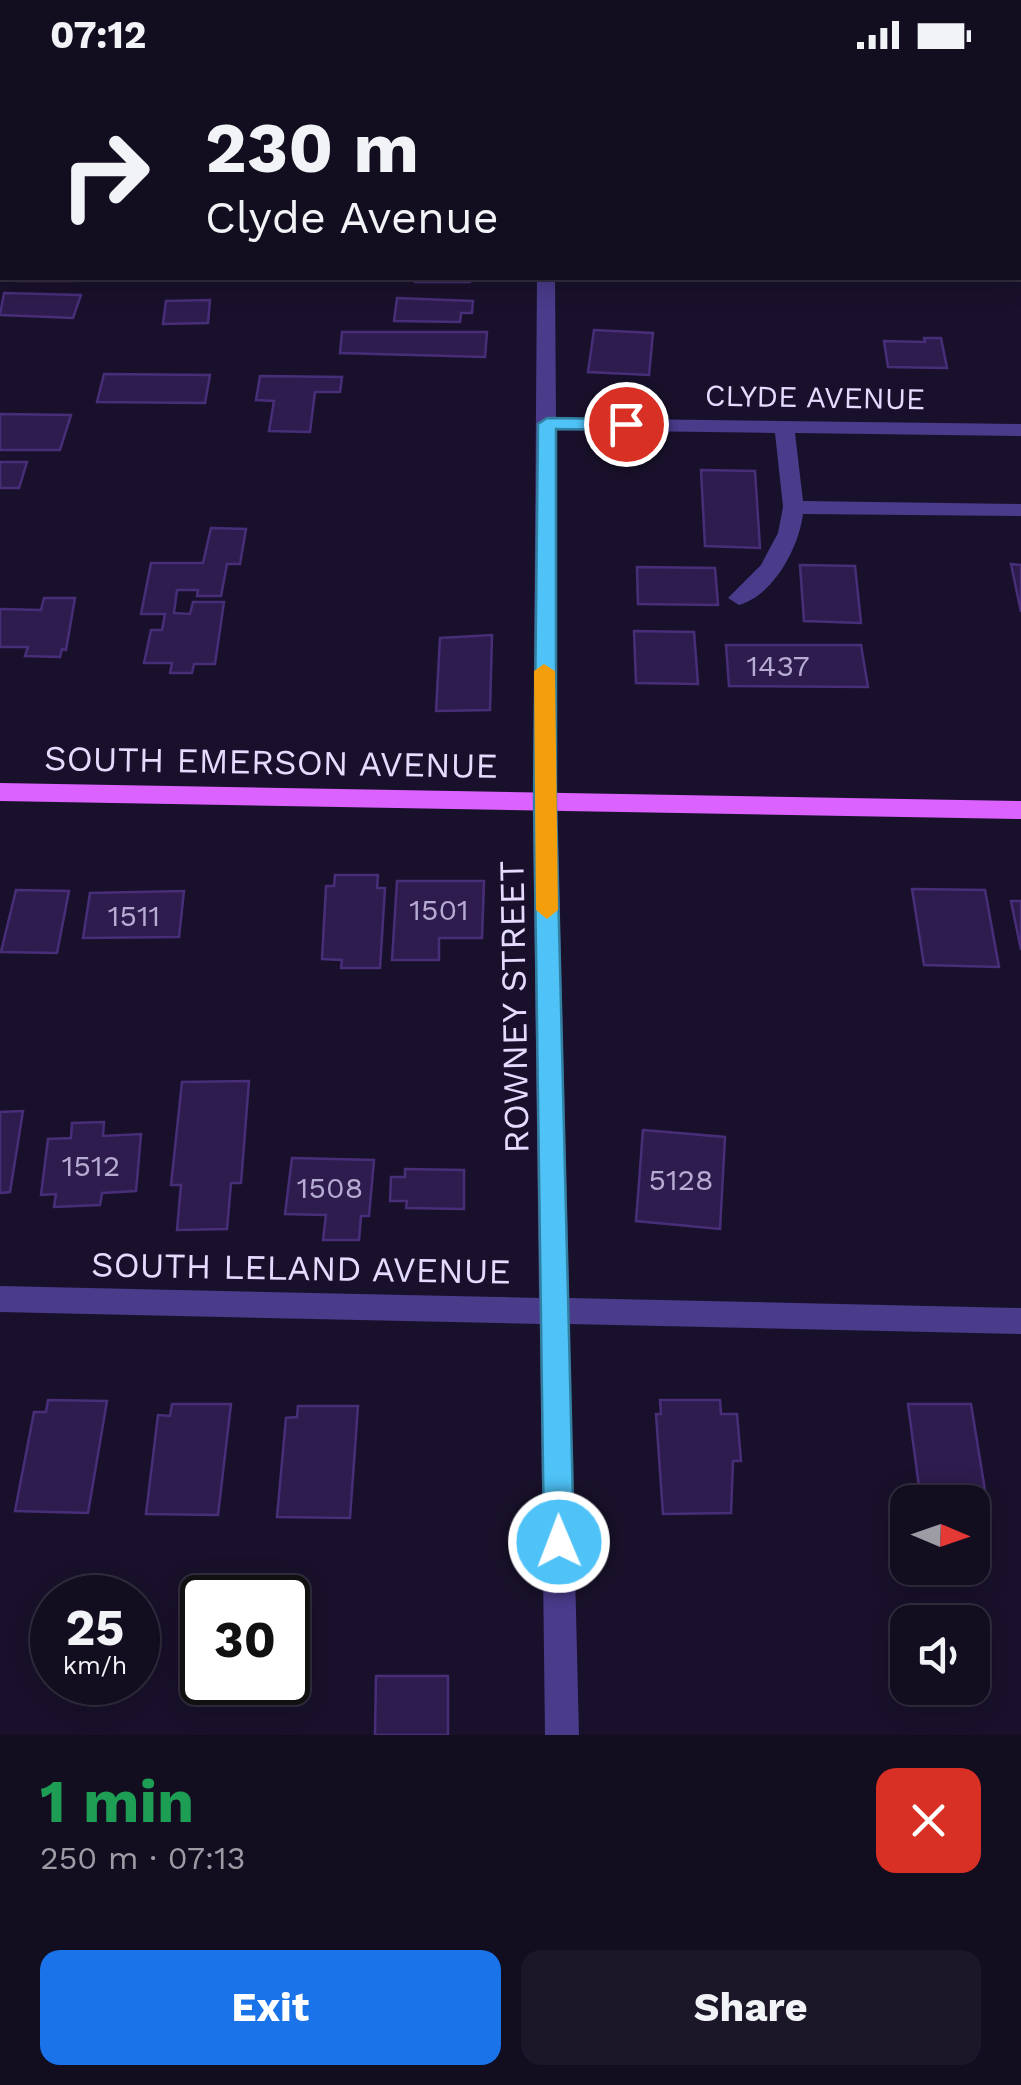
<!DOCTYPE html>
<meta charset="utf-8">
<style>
:root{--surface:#130d20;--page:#1c1629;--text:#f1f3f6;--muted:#9d9ca5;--line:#322d3e;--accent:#1a73e8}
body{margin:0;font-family:"Work Sans",sans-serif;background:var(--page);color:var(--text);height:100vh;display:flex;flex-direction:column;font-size:38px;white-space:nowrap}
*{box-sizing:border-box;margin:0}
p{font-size:32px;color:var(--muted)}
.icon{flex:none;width:55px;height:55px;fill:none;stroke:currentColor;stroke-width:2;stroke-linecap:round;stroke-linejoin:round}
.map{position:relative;height:1665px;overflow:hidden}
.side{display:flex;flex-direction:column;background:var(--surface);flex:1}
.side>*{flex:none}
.banner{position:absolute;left:0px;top:0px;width:1022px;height:210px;box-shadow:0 5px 25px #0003,0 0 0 2px var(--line);background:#130d20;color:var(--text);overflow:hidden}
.needle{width:65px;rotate:92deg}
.fabs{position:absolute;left:890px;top:1415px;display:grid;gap:20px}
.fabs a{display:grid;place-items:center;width:100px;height:100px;border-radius:20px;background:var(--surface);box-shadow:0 5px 25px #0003,0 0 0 2px var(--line);font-size:50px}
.speed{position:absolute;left:30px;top:1505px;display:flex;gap:20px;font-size:50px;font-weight:700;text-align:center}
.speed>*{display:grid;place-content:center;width:130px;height:130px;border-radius:50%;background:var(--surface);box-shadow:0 5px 25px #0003,0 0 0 2px var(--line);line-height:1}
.speed small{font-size:25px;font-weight:400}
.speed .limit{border:5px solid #111;border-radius:15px;background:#fff;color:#111}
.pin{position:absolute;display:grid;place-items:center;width:85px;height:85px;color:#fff;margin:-42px;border:5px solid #fff;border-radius:50%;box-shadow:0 2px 10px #0007}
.me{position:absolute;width:110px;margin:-55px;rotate:359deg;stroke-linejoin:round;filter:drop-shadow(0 0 8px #0008)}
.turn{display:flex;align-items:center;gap:35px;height:210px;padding:0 40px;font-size:45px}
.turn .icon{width:130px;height:130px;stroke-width:2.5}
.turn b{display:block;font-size:70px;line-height:85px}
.round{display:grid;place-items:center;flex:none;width:105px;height:105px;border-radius:20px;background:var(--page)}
.headline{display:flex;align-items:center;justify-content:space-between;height:170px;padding:0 40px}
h1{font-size:60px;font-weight:700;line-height:75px;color:#1e9e55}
.button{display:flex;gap:20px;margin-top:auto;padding:20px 40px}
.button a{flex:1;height:115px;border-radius:20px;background:var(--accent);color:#fff;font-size:40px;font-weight:700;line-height:115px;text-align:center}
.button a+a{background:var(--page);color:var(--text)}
.status{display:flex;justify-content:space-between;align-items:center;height:70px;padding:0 50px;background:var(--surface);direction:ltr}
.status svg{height:28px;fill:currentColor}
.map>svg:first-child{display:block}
.building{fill:#2d1c4d;stroke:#482e79;stroke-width:2.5}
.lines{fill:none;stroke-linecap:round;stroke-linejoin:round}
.minor{fill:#4a3b8b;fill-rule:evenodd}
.major{fill:#db62ff;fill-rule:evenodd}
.route{fill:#4fc3f7;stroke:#337fa1;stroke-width:2.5}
.slow{fill:#f59e0b}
.labels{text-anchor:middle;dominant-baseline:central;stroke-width:9;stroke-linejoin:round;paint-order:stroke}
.far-street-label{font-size:30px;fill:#e4dbff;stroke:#19112b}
.number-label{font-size:30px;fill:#b6abd2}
.street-label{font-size:35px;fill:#e4dbff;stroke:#19112b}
</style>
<div class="status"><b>07:12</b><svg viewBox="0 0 49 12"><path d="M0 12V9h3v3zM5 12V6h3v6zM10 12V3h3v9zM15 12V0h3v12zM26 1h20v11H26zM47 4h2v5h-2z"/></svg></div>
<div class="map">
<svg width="1021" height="1665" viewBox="0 0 1021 1665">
<rect width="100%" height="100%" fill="#19112b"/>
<g class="building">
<path d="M21,208H77L76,211H20Z"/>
<rect x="415" y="208" width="55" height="4"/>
<path d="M4,223L81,225L73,248L0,245Z"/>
<path d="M397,228L473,231L472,243H461L460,252L394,251Z"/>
<path d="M210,230L208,253L163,254L166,231Z"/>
<path d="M594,260L653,263L649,305L588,302Z"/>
<path d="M342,262H487L485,287L340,283Z"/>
<path d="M924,268H941L947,298L888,297L884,271L925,272Z"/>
<path d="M104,304L210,305L205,333L97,332Z"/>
<path d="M260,306L342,307L340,322H315L310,362L269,361L274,331L256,330Z"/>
<path d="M0,344L71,345L60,380H0Z"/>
<path d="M0,392H27L19,418H0Z"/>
<path d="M701,400L755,401L760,478L705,476Z"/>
<path d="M211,458L246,459L240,494H227L221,526H197L198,520H177L174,543L190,544L193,532H224L215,594H194L192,603H170L172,593H144L151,560H162L165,544H141L151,493H203Z"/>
<path d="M1011,494L1021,495V542Z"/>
<path d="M800,495L855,496L861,553L804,551Z"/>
<path d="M637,497L715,498L718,535L638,534Z"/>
<path d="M44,528H75L66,580L62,579L60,587L25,586L28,577H0V539L41,540Z"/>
<path d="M634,561L694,562L698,614L636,613Z"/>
<path d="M492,565L490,640L436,641L440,568Z"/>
<path d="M726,575H861L868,617L729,616Z"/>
<path d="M335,805H378L377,818H385L380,898H341L342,890L322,889L326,816H334Z"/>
<path d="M397,811H484L482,868H439V890H392Z"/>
<path d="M912,819L985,820L999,897L924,895Z"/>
<path d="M16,820L69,821L57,883L1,882Z"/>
<path d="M184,821L179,867L83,868L90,823Z"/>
<path d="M1011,831H1021V880Z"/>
<path d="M249,1011L241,1113H231L227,1159L177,1160L181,1115H171L182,1012Z"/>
<path d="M23,1041L10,1122L0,1123V1042Z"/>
<path d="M104,1052L103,1066L141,1064L136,1121L102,1123L100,1135L54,1137L56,1124L41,1125L48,1069L71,1068L72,1053Z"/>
<path d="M643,1060L725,1067L720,1159L636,1151Z"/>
<path d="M292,1088L374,1090L369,1146H361L359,1170H323L326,1145L285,1144Z"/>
<path d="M405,1099L464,1100V1139L406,1138L407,1131H390L391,1107H405Z"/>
<path d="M48,1330L107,1331L88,1443L15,1441L34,1342H46Z"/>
<path d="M660,1330H720L721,1344H737L741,1391H733L731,1443L663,1444L656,1344H661Z"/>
<path d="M172,1334H231L218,1445L146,1444L158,1345L170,1346Z"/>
<path d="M908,1334H971L989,1445H972V1432H921Z"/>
<path d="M298,1336H358L350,1448L277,1447L286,1348L297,1347Z"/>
<path d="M376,1606H448V1665H375Z"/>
</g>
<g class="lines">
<g class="minor">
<rect x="537" y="0" width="16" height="2"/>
<path d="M0,57L2,58V68L0,67Z"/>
<rect x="1020" y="96" width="1" height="10"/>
<path d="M537,208H555L556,348L1021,354V366L795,363L803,431L1021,434V446L803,444C799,477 774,525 739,535L728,528L761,495L778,463L783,437L775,363L556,360L557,732L569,1228L1021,1238V1264L569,1254L579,1665H545L540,1254L0,1242V1216L539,1228L533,732Z"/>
</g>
<path class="major" d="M0,713L1021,731V749L0,731Z"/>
</g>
<path class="route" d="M547,348L626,349L635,354L626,360L556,359V732L574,1472L569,1482L559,1486L549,1482L544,1472L534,732L538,354Z"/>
<path class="slow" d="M544,594L555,601L558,840L547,849L536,840L534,601Z"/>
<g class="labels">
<g class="far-street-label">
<text transform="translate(815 327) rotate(1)">CLYDE AVENUE</text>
</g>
<g class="number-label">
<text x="778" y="595">1437</text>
<text x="439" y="839">1501</text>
<text x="134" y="845">1511</text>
<text x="91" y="1095">1512</text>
<text x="681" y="1109">5128</text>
<text x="330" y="1117">1508</text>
</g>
<g class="street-label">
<text transform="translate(271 692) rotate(1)">SOUTH EMERSON AVENUE</text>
<text transform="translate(514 937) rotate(-91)">ROWNEY STREET</text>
<text transform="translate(301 1198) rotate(1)">SOUTH LELAND AVENUE</text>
</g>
</g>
</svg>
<div class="fabs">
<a><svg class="needle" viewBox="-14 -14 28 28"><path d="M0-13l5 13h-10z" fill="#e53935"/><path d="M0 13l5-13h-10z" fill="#9d9ca5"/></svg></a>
<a><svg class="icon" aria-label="sound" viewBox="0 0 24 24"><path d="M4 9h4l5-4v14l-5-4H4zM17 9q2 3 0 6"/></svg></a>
</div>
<div class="speed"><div>25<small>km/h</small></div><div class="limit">30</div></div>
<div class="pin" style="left:626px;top:354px;background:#d93025"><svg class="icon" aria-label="arrive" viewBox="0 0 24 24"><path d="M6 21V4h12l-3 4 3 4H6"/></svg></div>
<svg class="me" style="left:559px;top:1472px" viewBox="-20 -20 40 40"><circle r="17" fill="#4fc3f7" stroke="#fff" stroke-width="3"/><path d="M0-11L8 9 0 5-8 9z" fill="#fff"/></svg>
<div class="banner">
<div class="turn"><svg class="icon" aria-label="right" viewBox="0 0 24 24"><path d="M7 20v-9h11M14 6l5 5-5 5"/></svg><div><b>230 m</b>Clyde Avenue</div></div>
</div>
</div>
<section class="side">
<div class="headline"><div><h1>1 min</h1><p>250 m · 07:13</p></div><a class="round" style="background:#d93025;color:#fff"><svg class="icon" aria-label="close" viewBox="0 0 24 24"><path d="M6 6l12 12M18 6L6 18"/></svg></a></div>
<div class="button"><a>Exit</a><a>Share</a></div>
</section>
